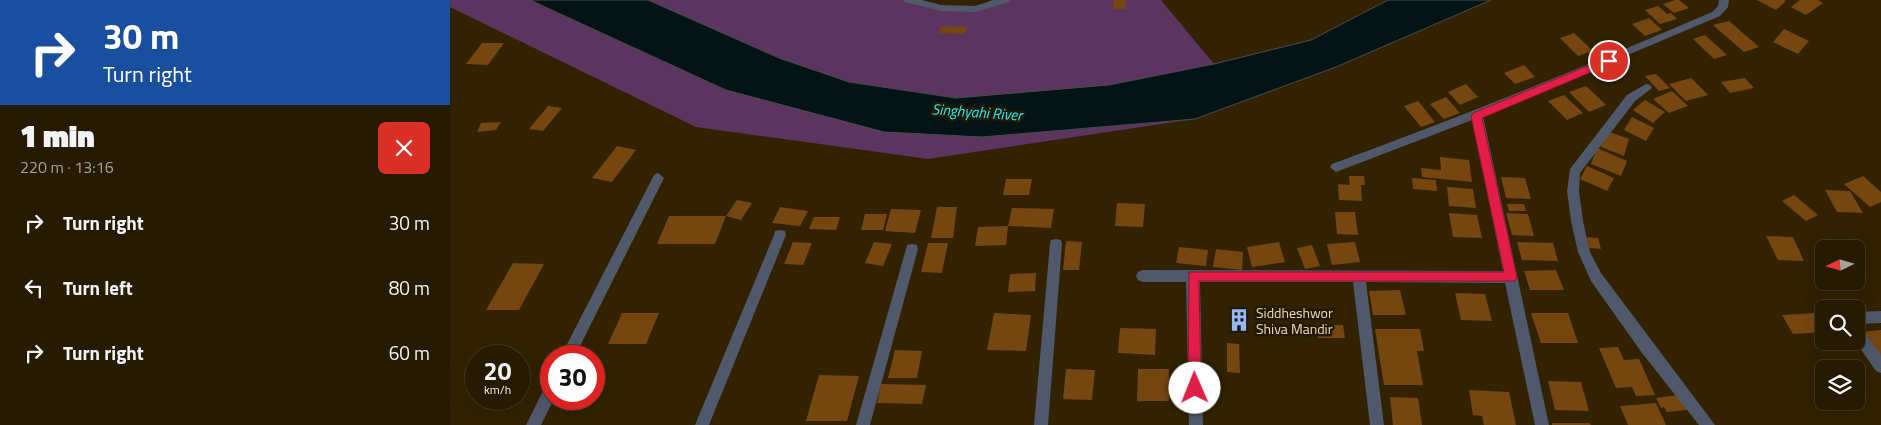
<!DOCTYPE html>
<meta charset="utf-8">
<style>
:root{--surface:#261a00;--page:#2e230a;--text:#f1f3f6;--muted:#a4a199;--line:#423822}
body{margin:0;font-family:"Titillium Web",sans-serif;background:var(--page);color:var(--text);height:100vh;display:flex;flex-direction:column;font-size:19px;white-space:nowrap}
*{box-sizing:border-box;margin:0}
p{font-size:16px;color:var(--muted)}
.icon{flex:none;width:28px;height:28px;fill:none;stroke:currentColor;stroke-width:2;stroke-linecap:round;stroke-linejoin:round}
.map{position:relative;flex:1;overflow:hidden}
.details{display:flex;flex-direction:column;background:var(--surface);width:450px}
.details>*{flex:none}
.guide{background:#1a4fa0;color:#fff;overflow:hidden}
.needle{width:32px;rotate:265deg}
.buttons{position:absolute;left:1365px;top:240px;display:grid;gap:10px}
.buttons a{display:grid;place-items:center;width:50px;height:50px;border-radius:8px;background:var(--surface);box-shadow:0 5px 20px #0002,0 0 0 1px var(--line);font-size:25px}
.speed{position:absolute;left:15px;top:345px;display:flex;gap:10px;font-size:25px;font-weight:700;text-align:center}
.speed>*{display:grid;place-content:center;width:65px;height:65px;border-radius:50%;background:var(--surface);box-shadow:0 5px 20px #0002,0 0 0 1px var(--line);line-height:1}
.speed small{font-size:12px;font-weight:400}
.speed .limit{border:8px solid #d22;background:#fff;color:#111}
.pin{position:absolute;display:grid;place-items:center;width:42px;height:42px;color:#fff;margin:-21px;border:2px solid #fff;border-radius:50%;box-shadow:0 1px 5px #0007}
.me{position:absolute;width:55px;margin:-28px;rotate:359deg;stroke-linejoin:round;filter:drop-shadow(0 0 4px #0008)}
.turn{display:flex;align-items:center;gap:18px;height:105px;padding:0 20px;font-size:22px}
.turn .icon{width:65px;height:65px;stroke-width:2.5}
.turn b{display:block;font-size:35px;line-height:42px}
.round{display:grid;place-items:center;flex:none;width:52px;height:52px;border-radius:8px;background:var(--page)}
.overview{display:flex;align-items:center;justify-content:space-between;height:85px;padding:0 20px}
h1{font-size:30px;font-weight:800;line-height:38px}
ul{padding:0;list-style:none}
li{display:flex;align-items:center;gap:15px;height:65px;padding:0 20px}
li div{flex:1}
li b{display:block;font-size:19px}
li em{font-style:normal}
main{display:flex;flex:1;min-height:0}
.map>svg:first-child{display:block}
.green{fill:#5b345f}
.water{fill:#041315;stroke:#484e48}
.building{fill:#754610}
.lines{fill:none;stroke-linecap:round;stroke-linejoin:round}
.minor{fill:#4f596b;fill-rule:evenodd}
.route{fill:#e11d48;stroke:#92132f}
.labels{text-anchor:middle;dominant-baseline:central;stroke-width:5;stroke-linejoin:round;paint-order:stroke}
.poi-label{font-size:14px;fill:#e6d9c0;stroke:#251901;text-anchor:start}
.water-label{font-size:15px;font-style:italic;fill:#22eefe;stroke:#251901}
</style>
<main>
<section class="details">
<div class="guide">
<div class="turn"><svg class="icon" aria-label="right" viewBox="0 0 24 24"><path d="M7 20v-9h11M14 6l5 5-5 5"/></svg><div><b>30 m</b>Turn right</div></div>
</div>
<div class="overview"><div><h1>1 min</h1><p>220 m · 13:16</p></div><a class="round" style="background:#d93025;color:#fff"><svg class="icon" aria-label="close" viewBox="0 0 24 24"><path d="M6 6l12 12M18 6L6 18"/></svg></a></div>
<ul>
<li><svg class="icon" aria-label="right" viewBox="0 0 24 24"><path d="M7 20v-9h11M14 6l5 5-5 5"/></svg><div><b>Turn right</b></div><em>30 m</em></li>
<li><svg class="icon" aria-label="left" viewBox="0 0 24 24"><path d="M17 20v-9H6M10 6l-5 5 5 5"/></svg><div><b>Turn left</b></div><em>80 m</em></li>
<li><svg class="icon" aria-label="right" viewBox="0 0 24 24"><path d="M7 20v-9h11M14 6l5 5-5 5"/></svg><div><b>Turn right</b></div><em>60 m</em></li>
</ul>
</section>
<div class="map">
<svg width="1431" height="425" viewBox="0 0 1431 425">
<rect width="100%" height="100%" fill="#322200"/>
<g class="green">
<path d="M0,0H80L276,90L532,137L745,119L478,159L246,127L0,7Z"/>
<path d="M198,0H458L491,8L525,9L555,0H711L764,64L659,85L506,98L399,82L329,58Z"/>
</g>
<path class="water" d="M80,0H198L329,58L399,82L506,98L659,85L764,64L861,40L938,0H1041L886,67L745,119L532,137L434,132L276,90Z"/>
<g class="building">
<path d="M664,0H676L675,9H663Z"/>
<path d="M1225,0H1229L1239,8L1224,13L1213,4Z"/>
<path d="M1307,0H1334L1336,1L1326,10Z"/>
<path d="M1350,0H1368L1373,3L1356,15L1341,7Z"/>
<path d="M1208,6L1217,14L1221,13L1227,19L1210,24L1195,10Z"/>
<path d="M1199,18L1212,30L1195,36L1182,24Z"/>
<path d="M1279,21L1309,47L1294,52L1263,25Z"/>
<path d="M491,26L517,27L515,34L489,33Z"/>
<path d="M1334,29L1359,41L1348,54L1323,42Z"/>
<path d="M1124,33L1143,51L1128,56L1110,38Z"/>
<path d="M1255,35L1277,55L1264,59L1243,39Z"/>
<path d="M32,43H54L38,65L16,64Z"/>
<path d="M1074,65L1085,77L1065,84L1054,73Z"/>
<path d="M1206,74L1220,88L1209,91L1195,76Z"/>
<path d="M1241,78L1258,95L1236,101L1219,84Z"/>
<path d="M1295,78L1304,88L1280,93L1271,82Z"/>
<path d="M1016,84L1028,97L1010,105L998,92Z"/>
<path d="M1136,86L1156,105L1139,112L1119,92Z"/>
<path d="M1222,91L1238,106L1219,113L1203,99Z"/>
<path d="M1114,95L1133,113L1117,120L1098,101Z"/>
<path d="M996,97L1010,113L994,119L980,104Z"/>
<path d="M1195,100L1215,112L1203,123L1183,110Z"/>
<path d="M968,101L985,122L971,127L954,106Z"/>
<path d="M98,106L112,108L93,131L79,129Z"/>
<path d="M1182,117L1204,128L1196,141L1174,130Z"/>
<path d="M51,122L46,130L27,132L31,123Z"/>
<path d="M1157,131L1179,139L1174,156L1151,147Z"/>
<path d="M167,146L186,150L162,182L142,178Z"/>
<path d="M1147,148L1177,161L1171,176L1141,164Z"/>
<path d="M990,157L1019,160L1022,182L972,177L971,168L991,170Z"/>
<path d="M1137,166L1164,178L1157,191L1130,179Z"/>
<path d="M899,176H914L915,185H911L912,201L889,200L888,184L900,185Z"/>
<path d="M1413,176L1431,192V202L1420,207L1394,184Z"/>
<path d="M1051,177L1075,178L1081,199L1056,198Z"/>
<path d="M962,178L986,180L987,191L963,189Z"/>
<path d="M556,179H582L579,195H553Z"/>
<path d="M997,187L1023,189L1026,208L999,206Z"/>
<path d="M1375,190L1400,191L1413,213L1387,212Z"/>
<path d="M1344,195L1368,215L1356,221L1332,201Z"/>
<path d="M287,200L302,203L291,220L276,216Z"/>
<path d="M667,203L695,204L693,227L665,226Z"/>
<path d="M1057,204H1074L1076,211H1059Z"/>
<path d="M330,207L358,211L350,226L322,223Z"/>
<path d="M487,207H507L503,238H481Z"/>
<path d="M562,208L604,209L601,228L558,226L556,245L525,246L528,227L558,226Z"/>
<path d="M441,209L471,210L465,233L435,231Z"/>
<path d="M885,212H905L908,235L887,234Z"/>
<path d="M999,213L1027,215L1032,238L1003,237Z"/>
<path d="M1056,213L1078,214L1084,236L1062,235Z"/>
<path d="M415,214H437L433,230H411Z"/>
<path d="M219,216H276L265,244H207Z"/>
<path d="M364,217H390L386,230L359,229Z"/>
<path d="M1316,236L1343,237L1354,261L1328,260Z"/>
<path d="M1137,237L1148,238L1151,249L1139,248Z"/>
<path d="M616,241L632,242L629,270H613Z"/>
<path d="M343,242L362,243L353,265L334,264Z"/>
<path d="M424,242L442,244L433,266L415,263Z"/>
<path d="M829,242L835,262L802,267L797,247Z"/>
<path d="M905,242L910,262L882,265L877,244Z"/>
<path d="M1067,242L1103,243L1108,261L1072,260Z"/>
<path d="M478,243H498L492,273L471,272Z"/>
<path d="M862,245L870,266L855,269L847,248Z"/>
<path d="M729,247L758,250L756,266L726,263Z"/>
<path d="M766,249L793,252L792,270L763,267Z"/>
<path d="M63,263L94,264L69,310H36Z"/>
<path d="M1106,270L1114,290H1080L1074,271Z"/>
<path d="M586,273L585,291L558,292L560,274Z"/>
<path d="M950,290L956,315H923L919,291Z"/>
<path d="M1005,293L1035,294L1042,321L1011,320Z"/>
<path d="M781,307H796L797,333H782Z"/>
<path d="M172,313H209L196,344H158Z"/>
<path d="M544,313L581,315L576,351L537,350Z"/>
<path d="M1081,313H1118L1128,343H1091Z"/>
<path d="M1366,313L1374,326V332L1343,334L1332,315Z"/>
<path d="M867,325H893L895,338H868Z"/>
<path d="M670,328L706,329L705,355L668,353Z"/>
<path d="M925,329H970L974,351H967L973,385H934Z"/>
<path d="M1431,330V364L1410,332Z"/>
<path d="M777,343L789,344L790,373L777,372Z"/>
<path d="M1168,347L1174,360L1189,359L1205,395L1186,396L1182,387L1166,388L1149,348Z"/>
<path d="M445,350L472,351L467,378H438Z"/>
<path d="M616,369L645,370L642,400L613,399Z"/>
<path d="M688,369H719V401H687Z"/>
<path d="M369,375L409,376L397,421H356Z"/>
<path d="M1098,381L1131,382L1139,411L1105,410Z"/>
<path d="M431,384L476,385L472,404L427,403Z"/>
<path d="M1019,390L1059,392L1066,425H1034L1032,416L1023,415Z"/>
<path d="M1229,395L1237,410L1217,412L1214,407L1211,408L1206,398Z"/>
<path d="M940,397L968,398L972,425H943Z"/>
<path d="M1206,403L1216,425H1178L1170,406Z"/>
<path d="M1102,423H1140L1141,425H1102Z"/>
</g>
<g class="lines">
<g class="minor">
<path d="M453,0H472L491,5L525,6L543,0H560L559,2L525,12L491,11L454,2Z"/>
<path d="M1269,0H1279L1278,7L1270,16L1033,116L1099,425H1085L1055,283L916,282L934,425H920L903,282H750L753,425H739L736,282H693L688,280L686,276L688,272L693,270L1053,271L1022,120L886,172L880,167L882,164C1010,117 1137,66 1262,12L1268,6Z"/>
<path d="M1196,84L1200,85L1202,88L1185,101L1130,173L1129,191L1133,221L1140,252L1151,273L1265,425H1249L1192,353L1141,281L1128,252L1121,221L1117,191L1120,169L1177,95Z"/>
<path d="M208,173L214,178L125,356H111L204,175Z"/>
<path d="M330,230L335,231L336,235L259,425H245L324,235L325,231Z"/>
<path d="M606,239L611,240L612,244L598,425H584L600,244L601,240Z"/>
<path d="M462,244L467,245L468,249L420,425H406L456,249L457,245Z"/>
<path d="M1431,311V323L1406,324V312Z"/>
<path d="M1406,326L1411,328L1431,355V373L1426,371L1405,341H1406Z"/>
<path d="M101,383V399H104L91,425H76L96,385Z"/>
</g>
</g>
<path class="route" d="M1159,57L1163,58V63L1032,118L1067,277L1065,281H749L751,388L750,392L745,394L740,392L738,388L739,272H1054L1021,116L1023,113Z"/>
<defs>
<symbol id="building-bare" viewBox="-9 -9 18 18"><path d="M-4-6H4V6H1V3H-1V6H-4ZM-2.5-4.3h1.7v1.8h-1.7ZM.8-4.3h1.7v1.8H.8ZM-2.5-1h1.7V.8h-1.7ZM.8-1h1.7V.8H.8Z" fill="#94b7fd" stroke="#251901" stroke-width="2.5" paint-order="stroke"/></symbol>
</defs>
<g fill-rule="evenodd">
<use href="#building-bare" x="773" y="304" width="32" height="32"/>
</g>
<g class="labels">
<g class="poi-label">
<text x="806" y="312">Siddheshwor<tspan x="806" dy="16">Shiva Mandir</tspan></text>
</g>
<g class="water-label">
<text transform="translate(527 112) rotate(4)">Singhyahi River</text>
</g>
</g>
</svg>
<div class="buttons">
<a><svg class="needle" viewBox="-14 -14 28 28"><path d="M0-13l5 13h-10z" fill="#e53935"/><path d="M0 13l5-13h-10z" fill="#a4a199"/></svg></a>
<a><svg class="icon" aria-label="search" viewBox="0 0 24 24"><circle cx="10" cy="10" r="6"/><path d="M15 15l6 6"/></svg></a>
<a><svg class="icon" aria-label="layers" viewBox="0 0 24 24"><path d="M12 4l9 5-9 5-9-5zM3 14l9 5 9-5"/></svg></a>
</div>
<div class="speed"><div>20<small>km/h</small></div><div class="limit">30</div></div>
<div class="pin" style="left:1159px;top:61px;background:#d93025"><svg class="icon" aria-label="arrive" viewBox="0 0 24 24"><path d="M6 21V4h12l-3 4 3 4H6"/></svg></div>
<svg class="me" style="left:745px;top:388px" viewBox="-20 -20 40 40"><circle r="19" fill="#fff"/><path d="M0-13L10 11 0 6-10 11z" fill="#e11d48"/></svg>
</div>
</main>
